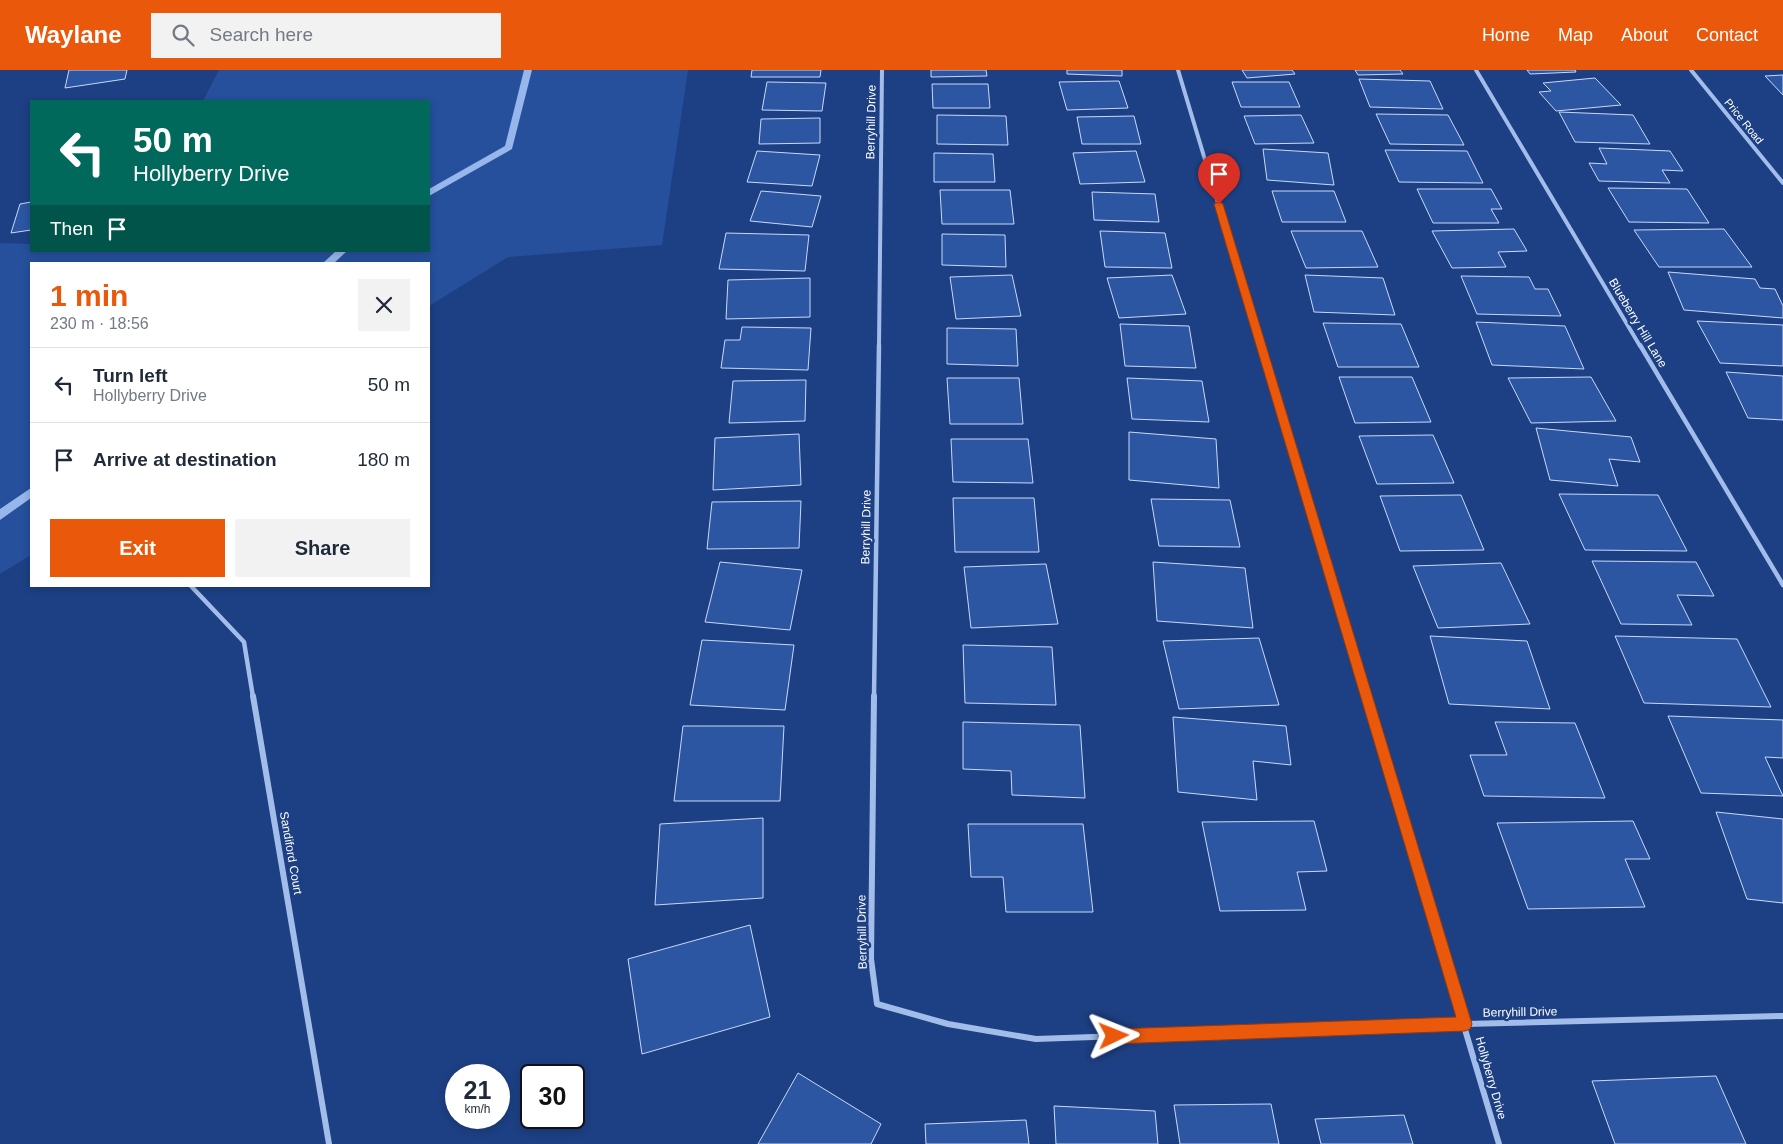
<!DOCTYPE html>
<meta charset="utf-8">
<style>
:root{--surface:#fff;--page:#f2f2f3;--text:#1f2937;--muted:#747a83;--line:#e0e1e3;--accent:#ea580c}
body{margin:0;font-family:Arial,sans-serif;background:var(--page);color:var(--text);height:100vh;display:flex;flex-direction:column;font-size:19px;white-space:nowrap}
*{box-sizing:border-box;margin:0}
p{font-size:16px;color:var(--muted)}
.icon{flex:none;width:28px;height:28px;fill:none;stroke:currentColor;stroke-width:2;stroke-linecap:round;stroke-linejoin:round}
.map{position:relative;flex:1;overflow:hidden}
.panel{position:absolute;left:30px;top:192px;width:400px;height:325px;display:flex;flex-direction:column;background:var(--surface);border-radius:0px;box-shadow:0 2px 8px #0003}
.panel>*{flex:none}
.guide{position:absolute;left:30px;top:30px;width:400px;height:152px;border-radius:0px;box-shadow:0 2px 8px #0003;background:#00695c;color:#fff;overflow:hidden}
.speed{position:absolute;left:445px;top:994px;display:flex;gap:10px;font-size:25px;font-weight:700;text-align:center}
.speed>*{display:grid;place-content:center;width:65px;height:65px;border-radius:50%;background:var(--surface);box-shadow:0 2px 8px #0003;line-height:1}
.speed small{font-size:12px;font-weight:400}
.speed .limit{border:2px solid #111;border-radius:8px;background:#fff;color:#111}
.pin{position:absolute;display:grid;place-items:center;width:42px;height:42px;color:#fff;margin:-51px -21px;border-radius:50% 50% 50% 0;rotate:-45deg;box-shadow:0 0 5px #0007}
.pin .icon{rotate:45deg}
.me{position:absolute;width:55px;margin:-28px;rotate:88deg;stroke-linejoin:round;filter:drop-shadow(0 0 4px #0008)}
.turn{display:flex;align-items:center;gap:18px;height:105px;padding:0 20px;font-size:22px}
.turn .icon{width:65px;height:65px;stroke-width:2.5}
.turn b{display:block;font-size:35px;line-height:42px}
.then{display:flex;align-items:center;height:48px;padding:0 20px;background:#0003;gap:10px;font-size:19px}
.round{display:grid;place-items:center;flex:none;width:52px;height:52px;border-radius:0px;background:var(--page)}
.headline{display:flex;align-items:center;justify-content:space-between;height:85px;padding:0 20px}
h1{font-size:30px;font-weight:700;line-height:38px;color:var(--accent)}
.cta{display:flex;gap:10px;margin-top:auto;padding:10px 20px}
.cta a{flex:1;height:58px;border-radius:0px;background:var(--accent);color:#fff;font-size:20px;font-weight:700;line-height:58px;text-align:center}
.cta a+a{background:var(--page);color:var(--text)}
ul{padding:0;list-style:none}
li{display:flex;align-items:center;gap:15px;height:75px;padding:0 20px;border-top:1px solid var(--line)}
li div{flex:1}
li b{display:block;font-size:19px}
li em{font-style:normal}
header{display:flex;align-items:center;gap:30px;box-sizing:border-box;height:70px;padding:0 25px;background:var(--accent);color:#fff}
header strong{font-size:24px}
nav{display:flex;gap:28px;margin-inline-start:auto;font-size:18px}
.search{width:350px;height:45px;background:var(--page);display:flex;align-items:center;gap:12px;box-sizing:border-box;padding:0 18px;border-radius:0px;color:var(--muted);font-size:19px}
.map>svg:first-child{display:block}
.green{fill:#26509c}
.lines{fill:none;stroke-linecap:round;stroke-linejoin:round}
.stream{fill:#97b6ec;fill-rule:evenodd}
.building{fill:#2c56a2;stroke:#c8d9f8}
.street-far2{stroke:#a3bdea;stroke-width:4}
.street-far1{stroke:#a3bdea;stroke-width:4.5}
.street{stroke:#a3bdea;stroke-width:6}
.route{fill:#ea580c;stroke:#983908}
.labels{text-anchor:middle;dominant-baseline:central;stroke-width:5;stroke-linejoin:round;paint-order:stroke}
.far-street-label{font-size:11px;fill:#fff;stroke:#1d4084}
.street-label{font-size:12px;fill:#fff;stroke:#1d4084}
</style>
<header>
<strong>Waylane</strong>
<div class="search"><svg class="icon" aria-label="search" viewBox="0 0 24 24"><circle cx="10" cy="10" r="6"/><path d="M15 15l6 6"/></svg>Search here</div>
<nav><a>Home</a><a>Map</a><a>About</a><a>Contact</a></nav>
</header>
<div class="map">
<svg width="1783" height="1074" viewBox="0 0 1783 1074">
<rect width="100%" height="100%" fill="#1d4084"/>
<path class="green" d="M219,0H688L662,175L508,187L429,236V194H31V485L0,504V173L31,174V181H429V31H203Z"/>
<g class="lines">
<g class="stream">
<path d="M524,0H532L512,79L429,126V119L505,76Z"/>
<path d="M336,181H347L333,194H322Z"/>
<path d="M31,418V428L0,450V439Z"/>
</g>
</g>
<g class="building">
<path d="M69,0H127L125,9L65,18Z"/>
<path d="M752,0H821L820,7H751Z"/>
<path d="M931,0H986L987,6L931,7Z"/>
<path d="M1067,0H1122V6L1067,4Z"/>
<path d="M1242,0H1292L1295,4L1247,8Z"/>
<path d="M1355,0H1400L1403,4L1358,5Z"/>
<path d="M1527,0H1575L1576,2L1530,4Z"/>
<path d="M1783,5V25L1765,6Z"/>
<path d="M1595,8L1621,35L1556,41L1539,22L1551,21L1543,13Z"/>
<path d="M1359,9L1430,11L1443,39L1370,37Z"/>
<path d="M1119,11L1128,38L1067,40L1059,12Z"/>
<path d="M767,12L826,13L822,41L762,40Z"/>
<path d="M1232,12H1289L1300,37H1241Z"/>
<path d="M932,14H988L990,38H933Z"/>
<path d="M1559,42L1633,45L1650,74L1575,72Z"/>
<path d="M1376,44L1448,45L1464,75L1390,74Z"/>
<path d="M937,45L1006,46L1008,75L937,74Z"/>
<path d="M1301,45L1314,73L1255,74L1244,46Z"/>
<path d="M1134,46L1141,74H1082L1077,47Z"/>
<path d="M820,48V73L759,74L761,49Z"/>
<path d="M1599,78L1670,81L1683,101L1662,100L1670,113L1599,111L1589,93L1607,94Z"/>
<path d="M1263,79L1328,83L1334,115L1267,110Z"/>
<path d="M1385,80L1467,81L1483,113L1399,112Z"/>
<path d="M757,81L820,85L812,116L747,112Z"/>
<path d="M1136,81L1145,112L1080,114L1073,83Z"/>
<path d="M934,83L993,84L995,112H934Z"/>
<path d="M1608,118L1687,119L1709,153L1629,152Z"/>
<path d="M1417,119H1491L1502,139H1491L1499,153H1433Z"/>
<path d="M940,120H1010L1014,154H942Z"/>
<path d="M761,121L821,126L812,157L750,151Z"/>
<path d="M1272,121H1334L1346,152H1282Z"/>
<path d="M1092,122L1155,124L1159,152L1094,150Z"/>
<path d="M31,132V160L11,163L20,134Z"/>
<path d="M1514,159L1527,181L1498,182L1506,197L1452,198L1432,161Z"/>
<path d="M1724,159L1752,197H1659L1634,160Z"/>
<path d="M1100,161L1165,163L1172,198L1105,197Z"/>
<path d="M1291,161H1362L1378,197L1306,198Z"/>
<path d="M726,163L809,165L805,201L719,199Z"/>
<path d="M942,164L1005,165L1006,197L942,195Z"/>
<path d="M1668,202L1755,209L1760,218L1775,219L1783,236V248L1684,240Z"/>
<path d="M1012,205L1021,246L956,249L950,207Z"/>
<path d="M1172,205L1186,244L1119,248L1107,208Z"/>
<path d="M1305,205L1383,208L1395,245L1314,242Z"/>
<path d="M1461,206L1529,207L1535,219H1548L1561,246L1477,244Z"/>
<path d="M810,208V247L726,249L728,210Z"/>
<path d="M1697,251L1783,255V296L1720,293Z"/>
<path d="M1476,252L1565,256L1584,299L1492,295Z"/>
<path d="M1323,253L1401,254L1419,297H1338Z"/>
<path d="M1120,254L1189,256L1196,298L1125,296Z"/>
<path d="M742,257L811,258L808,300L721,298L725,270H740Z"/>
<path d="M947,258L1016,259L1018,296L947,294Z"/>
<path d="M1726,302L1783,306V350L1748,348Z"/>
<path d="M1339,307H1412L1431,352L1355,353Z"/>
<path d="M1591,307L1616,351L1531,353L1508,308Z"/>
<path d="M947,308H1019L1023,354H950Z"/>
<path d="M1127,308L1202,311L1209,352L1132,349Z"/>
<path d="M806,310L805,351L729,353L733,311Z"/>
<path d="M1536,358L1631,367L1640,392L1609,389L1618,416L1550,410Z"/>
<path d="M1129,362L1216,369L1219,418L1129,410Z"/>
<path d="M799,364L801,415L713,420L715,368Z"/>
<path d="M1433,365L1454,413L1377,414L1359,366Z"/>
<path d="M951,369H1028L1033,413L953,412Z"/>
<path d="M1559,424L1658,425L1687,481L1585,480Z"/>
<path d="M1461,425L1484,480L1400,481L1380,426Z"/>
<path d="M953,428H1034L1039,482H955Z"/>
<path d="M1151,429L1230,430L1240,477L1159,476Z"/>
<path d="M801,431L799,478L707,479L712,432Z"/>
<path d="M1592,491L1696,492L1714,526L1677,525L1692,555L1621,554Z"/>
<path d="M720,492L802,500L790,560L705,552Z"/>
<path d="M1153,492L1245,498L1253,558L1157,551Z"/>
<path d="M1501,493L1530,554L1438,558L1413,496Z"/>
<path d="M1046,494L1058,554L971,558L964,497Z"/>
<path d="M1430,566L1527,571L1550,639L1449,634Z"/>
<path d="M1615,566L1737,569L1771,637L1644,633Z"/>
<path d="M1259,568L1279,635L1179,639L1163,571Z"/>
<path d="M702,570L794,575L785,640L690,635Z"/>
<path d="M963,575L1052,577L1056,635L965,633Z"/>
<path d="M1668,646L1783,650V688L1765,687L1783,726L1701,723Z"/>
<path d="M1173,647L1286,656L1291,695L1253,691L1257,730L1178,722Z"/>
<path d="M963,652L1080,655L1085,728L1012,725L1011,701L963,699Z"/>
<path d="M1495,652L1575,653L1605,728L1484,726L1470,685H1507Z"/>
<path d="M683,656H784L780,731H674Z"/>
<path d="M1716,742L1783,749V833L1747,829Z"/>
<path d="M763,748V828L655,835L660,754Z"/>
<path d="M1314,751L1327,801L1297,802L1306,840L1220,841L1202,752Z"/>
<path d="M1633,751L1650,789H1625L1645,837L1528,839L1497,753Z"/>
<path d="M968,754H1083L1093,842H1006L1003,807H971Z"/>
<path d="M750,855L770,947L642,984L628,889Z"/>
<path d="M798,1003L881,1054L871,1074H758Z"/>
<path d="M1716,1006L1746,1074H1615L1592,1011Z"/>
<path d="M1271,1034L1279,1074H1180L1174,1035Z"/>
<path d="M1054,1036L1155,1041L1158,1074H1056Z"/>
<path d="M1404,1045L1413,1074H1321L1315,1049Z"/>
<path d="M1026,1050L1029,1074H926L925,1054Z"/>
</g>
<g class="lines">
<g class="street-far2">
<path d="M1178,0L1261,276"/>
<path d="M1476,0L1640,276"/>
<path d="M1691,0L1783,113"/>
<path d="M879,276L882,0"/>
</g>
<g class="street-far1">
<path d="M1261,275L1367,627"/>
<path d="M1640,275L1783,515"/>
<path d="M191,516L244,572L253,627"/>
<path d="M874,627L879,275"/>
</g>
<g class="street">
<path d="M253,626L329,1074"/>
<path d="M874,626L871,889L877,934L948,954L1036,969L1465,954L1783,946"/>
<path d="M1366,626L1499,1074"/>
</g>
</g>
<path class="route" d="M1219,131L1223,134L1472,954L1470,959L1465,961L1114,974L1109,971L1106,966L1109,961L1114,959L1456,947L1214,134Z"/>
<g class="labels">
<g class="far-street-label">
<text transform="translate(1744 51) rotate(51)">Price Road</text>
</g>
<g class="street-label">
<text transform="translate(871 52) rotate(-89)">Berryhill Drive</text>
<text transform="translate(1638 253) rotate(59)">Blueberry Hill Lane</text>
<text transform="translate(866 457) rotate(-89)">Berryhill Drive</text>
<text transform="translate(291 783) rotate(80)">Sandiford Court</text>
<text transform="translate(862 862) rotate(-91)">Berryhill Drive</text>
<text transform="translate(1520 942) rotate(-1)">Berryhill Drive</text>
<text transform="translate(1491 1008) rotate(74)">Hollyberry Drive</text>
</g>
</g>
</svg>
<div class="speed"><div>21<small>km/h</small></div><div class="limit">30</div></div>
<div class="pin" style="left:1219px;top:134px;background:#d93025"><svg class="icon" aria-label="arrive" viewBox="0 0 24 24"><path d="M6 21V4h12l-3 4 3 4H6"/></svg></div>
<svg class="me" style="left:1114px;top:966px" viewBox="-20 -20 40 40"><path d="M0-17L14 15 0 8-14 15z" fill="#ea580c" stroke="#fff" stroke-width="4"/></svg>
<div class="guide">
<div class="turn"><svg class="icon" aria-label="left" viewBox="0 0 24 24"><path d="M17 20v-9H6M10 6l-5 5 5 5"/></svg><div><b>50 m</b>Hollyberry Drive</div></div>
<div class="then">Then<svg class="icon" aria-label="arrive" viewBox="0 0 24 24"><path d="M6 21V4h12l-3 4 3 4H6"/></svg></div>
</div>
<section class="panel">
<div class="headline"><div><h1>1 min</h1><p>230 m · 18:56</p></div><a class="round"><svg class="icon" aria-label="close" viewBox="0 0 24 24"><path d="M6 6l12 12M18 6L6 18"/></svg></a></div>
<ul>
<li><svg class="icon" aria-label="left" viewBox="0 0 24 24"><path d="M17 20v-9H6M10 6l-5 5 5 5"/></svg><div><b>Turn left</b><p>Hollyberry Drive</p></div><em>50 m</em></li>
<li><svg class="icon" aria-label="arrive" viewBox="0 0 24 24"><path d="M6 21V4h12l-3 4 3 4H6"/></svg><div><b>Arrive at destination</b></div><em>180 m</em></li>
</ul>
<div class="cta"><a>Exit</a><a>Share</a></div>
</section>
</div>
